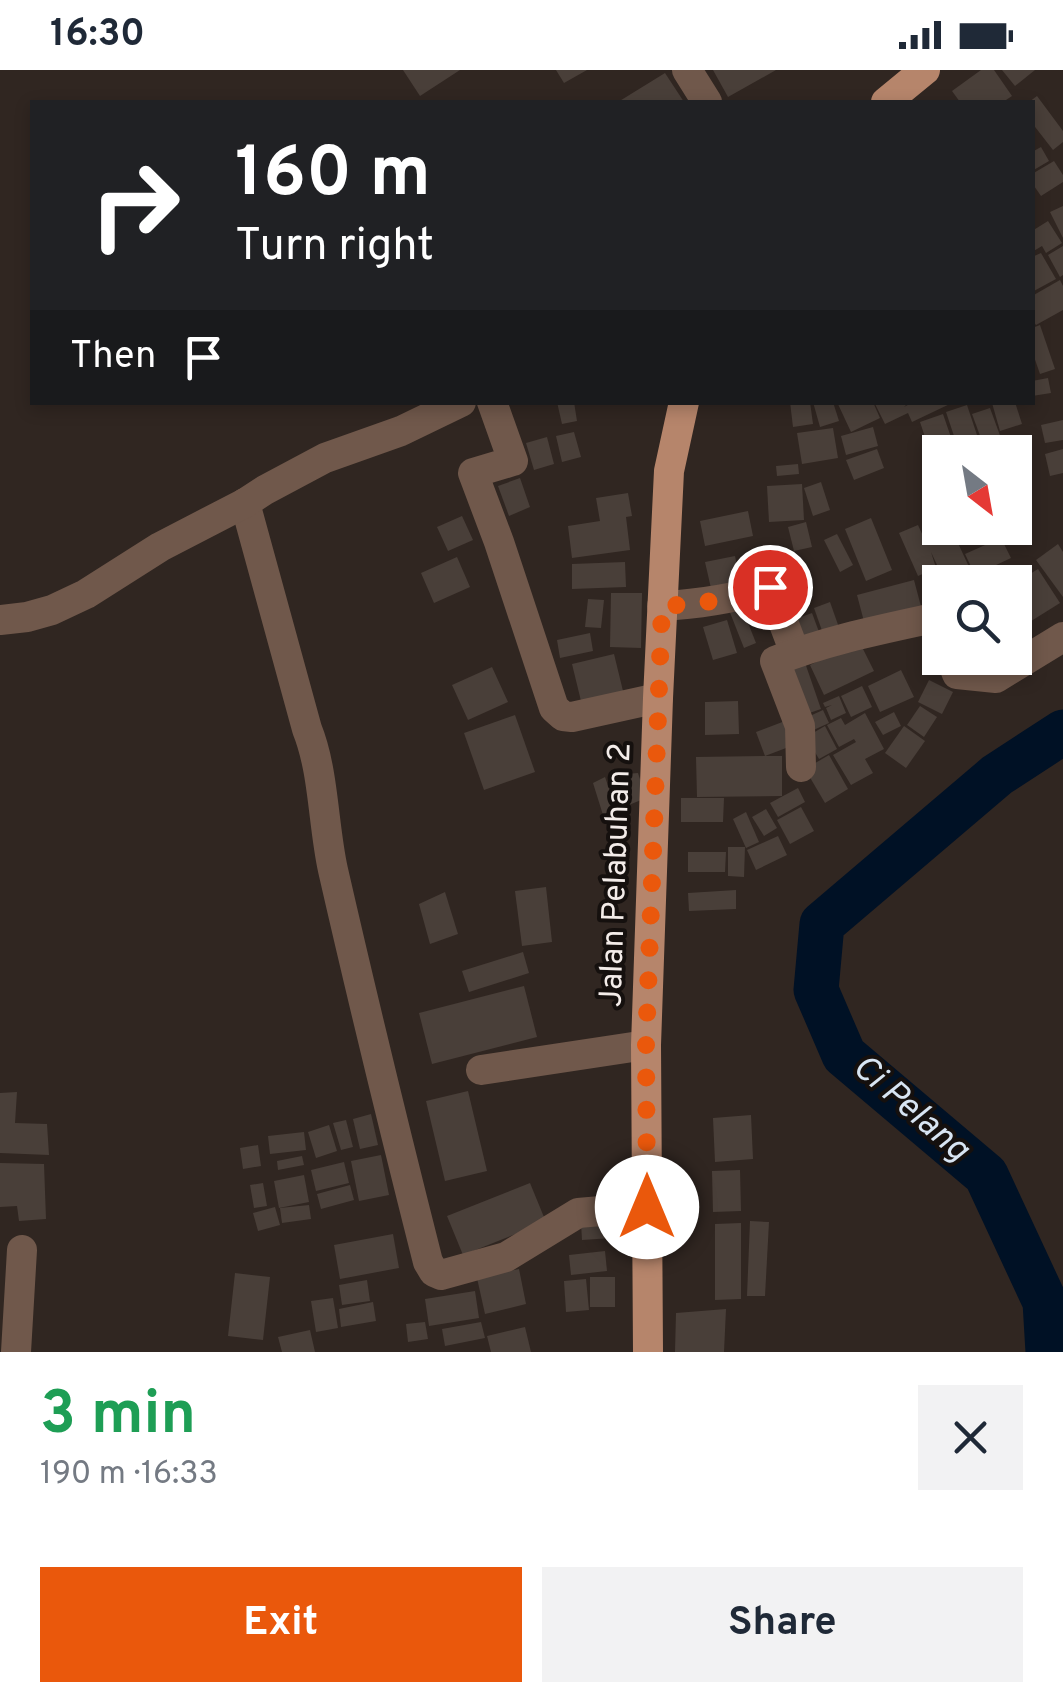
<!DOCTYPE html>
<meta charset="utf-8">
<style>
:root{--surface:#fff;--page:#f2f2f3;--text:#1f2937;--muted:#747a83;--accent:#ea580c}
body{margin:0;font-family:Overpass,sans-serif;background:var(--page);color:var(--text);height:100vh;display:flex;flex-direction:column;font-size:38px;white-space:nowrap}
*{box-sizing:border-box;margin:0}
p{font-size:32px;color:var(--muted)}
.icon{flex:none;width:55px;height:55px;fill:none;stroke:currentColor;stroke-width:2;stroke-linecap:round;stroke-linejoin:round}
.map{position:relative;height:1282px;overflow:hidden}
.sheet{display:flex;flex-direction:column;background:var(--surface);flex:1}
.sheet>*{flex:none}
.top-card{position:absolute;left:30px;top:30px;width:1005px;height:305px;border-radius:0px;box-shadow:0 5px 15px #0003;background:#202124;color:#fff;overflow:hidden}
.needle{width:65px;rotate:149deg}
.fabs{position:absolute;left:922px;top:365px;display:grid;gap:20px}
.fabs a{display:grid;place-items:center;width:110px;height:110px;border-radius:0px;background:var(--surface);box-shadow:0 5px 15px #0003;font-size:50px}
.pin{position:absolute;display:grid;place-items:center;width:85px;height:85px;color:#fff;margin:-42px;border:5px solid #fff;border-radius:50%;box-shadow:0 2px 10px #0007}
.me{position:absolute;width:110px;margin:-55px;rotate:0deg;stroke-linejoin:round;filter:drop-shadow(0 0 8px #0008)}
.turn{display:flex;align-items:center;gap:35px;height:210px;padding:0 40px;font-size:45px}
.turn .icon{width:130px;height:130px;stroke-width:2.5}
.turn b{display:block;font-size:70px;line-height:85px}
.then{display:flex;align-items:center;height:95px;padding:0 40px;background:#0003;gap:20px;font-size:38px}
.round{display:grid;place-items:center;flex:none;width:105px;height:105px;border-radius:0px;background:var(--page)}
.headline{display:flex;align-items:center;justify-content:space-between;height:170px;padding:0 40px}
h1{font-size:60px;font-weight:700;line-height:75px;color:#1e9e55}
.button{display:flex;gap:20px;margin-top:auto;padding:20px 40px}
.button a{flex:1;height:115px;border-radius:0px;background:var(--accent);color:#fff;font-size:40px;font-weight:700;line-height:115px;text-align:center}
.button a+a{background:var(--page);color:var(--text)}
.status{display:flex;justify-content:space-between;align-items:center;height:70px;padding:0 50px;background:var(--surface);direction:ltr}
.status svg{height:28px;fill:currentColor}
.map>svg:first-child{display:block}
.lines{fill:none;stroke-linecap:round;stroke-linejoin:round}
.river{stroke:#001125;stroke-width:45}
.building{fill:#493f39}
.minor{stroke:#70584b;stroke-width:30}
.major{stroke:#b6856b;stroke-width:30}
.route{stroke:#ea580c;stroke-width:18;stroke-dasharray:0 32.4}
.labels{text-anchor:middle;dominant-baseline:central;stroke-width:8;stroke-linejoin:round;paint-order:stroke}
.street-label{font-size:32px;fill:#f3ece9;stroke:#15100e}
.water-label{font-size:35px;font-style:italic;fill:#d8e5f3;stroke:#15100e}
</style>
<div class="status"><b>16:30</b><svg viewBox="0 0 49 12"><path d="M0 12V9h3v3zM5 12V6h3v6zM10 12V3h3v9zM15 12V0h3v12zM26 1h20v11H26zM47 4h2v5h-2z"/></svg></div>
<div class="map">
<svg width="1063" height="1282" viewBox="0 0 1063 1282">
<rect width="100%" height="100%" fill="#302621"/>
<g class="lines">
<path class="river" d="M1048,1282L1045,1232L986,1105L844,985L816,920L822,854L997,705L1063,662"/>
</g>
<g class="building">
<path d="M403,0H460L420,26Z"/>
<path d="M556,0H587L564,13Z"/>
<path d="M713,0H776L728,27Z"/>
<path d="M981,0H994L1012,26L1003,32H960L952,21Z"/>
<path d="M1002,0H1035L1015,16Z"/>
<path d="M665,3L684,32H618Z"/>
<path d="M1037,26L1063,61V72L1053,80L1032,53V32H1029Z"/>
<path d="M1041,77L1049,91L1032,101V82Z"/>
<path d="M1054,91L1063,105V112L1041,126L1032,113V104Z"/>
<path d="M1063,136V168L1050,142Z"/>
<path d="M1048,151L1062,173L1046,183L1042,176L1032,182V161Z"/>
<path d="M1063,176V205L1060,207L1048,185Z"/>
<path d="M1041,183L1056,209L1032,222V187Z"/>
<path d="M1060,210L1063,216V240L1036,255L1032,250V226Z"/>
<path d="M1040,255L1055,299L1040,304L1032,281V258Z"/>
<path d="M1048,308L1051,323L1032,326V311Z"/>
<path d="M557,332H574L577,351L562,354Z"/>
<path d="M790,332H810L813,354L793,357Z"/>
<path d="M813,332H833L839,351L820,357Z"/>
<path d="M837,332H873L880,348L851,362Z"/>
<path d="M874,332H909L904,337L913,332H954L912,352L908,343L885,354Z"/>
<path d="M1015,332L1022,354L1000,361L992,333Z"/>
<path d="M967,335L978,368L957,375L946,342Z"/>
<path d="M990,338L1006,382H986L972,344Z"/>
<path d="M943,344L956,382H940L939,409L920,352Z"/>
<path d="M1063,350V370L1045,373L1041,355Z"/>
<path d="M873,357L878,376L846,385L841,366Z"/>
<path d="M833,358L838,388L802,394L797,363Z"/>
<path d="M574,362L581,387L562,392L556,366Z"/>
<path d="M547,367L554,394L534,400L526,373Z"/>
<path d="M977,371L980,382H958L957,378Z"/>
<path d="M877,379L884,398L854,410L846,390Z"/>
<path d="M1063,379V403L1050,406L1045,384Z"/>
<path d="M798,394L799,404L777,406L776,396Z"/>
<path d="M520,408L530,437L509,446L498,416Z"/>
<path d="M821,412L830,440L813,446L804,418Z"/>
<path d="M802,414L804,450L769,452L767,416Z"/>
<path d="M628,423L632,446L626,447L630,480L572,488L568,456L600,451L596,428Z"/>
<path d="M748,441L753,466L705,476L700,451Z"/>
<path d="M462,446L473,470L448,481L437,457Z"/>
<path d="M871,448L892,500L866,511L845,459Z"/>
<path d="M806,452L812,477L794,481L788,457Z"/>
<path d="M918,455L924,468L951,458L970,499L944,510L931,482L936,498L918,506L899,463Z"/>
<path d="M837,464L853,495L840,502L824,470Z"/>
<path d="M1001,468L1011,488L975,505L965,484Z"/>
<path d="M1058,474L1063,482V527L1036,490Z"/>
<path d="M735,486L742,520L713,527L705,492Z"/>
<path d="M457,487L470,517L434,533L421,503Z"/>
<path d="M766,490L773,507L752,517L745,499Z"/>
<path d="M625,492L626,517L572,519V494Z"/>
<path d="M1038,499L1060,533L1015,561V513Z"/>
<path d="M914,510L923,544L866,559L857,525Z"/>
<path d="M611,523H642L641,578L610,577Z"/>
<path d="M588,529L604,530L601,558L585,557Z"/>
<path d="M739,530L756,573L744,578L727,535Z"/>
<path d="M830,532L842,566L826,572L814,538Z"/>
<path d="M812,543L822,570L800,578L790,551Z"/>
<path d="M727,550L737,583L713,590L703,557Z"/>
<path d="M590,563L593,581L560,588L557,570Z"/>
<path d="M859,571L874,601L824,625L810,595Z"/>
<path d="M614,584L623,621L581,631L572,594Z"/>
<path d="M802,584L821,639L798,647L779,592Z"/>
<path d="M492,597L508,632L468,650L452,615Z"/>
<path d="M901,600L914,627L880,642L868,616Z"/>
<path d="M929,610L953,622L942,644L918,632Z"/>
<path d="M862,616L872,637L851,647L841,626Z"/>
<path d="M839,626L846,643L831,650L826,638L832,635L825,637L823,633Z"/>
<path d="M738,631L739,664L705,665V632Z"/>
<path d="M920,636L937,647L924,667L907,655Z"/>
<path d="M823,640L829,653L807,663L801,650Z"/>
<path d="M894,642L901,656L883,665L875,652Z"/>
<path d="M865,643L884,679L865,689L873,703L851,715L833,685L856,672L854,669L839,677L827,655L841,648L845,655Z"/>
<path d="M515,645L535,702L484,720L464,663Z"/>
<path d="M785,651L794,675L765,686L756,662Z"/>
<path d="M825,656L837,679L819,689L806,667Z"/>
<path d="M904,656L925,671L906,698L885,683Z"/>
<path d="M829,685L848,719L825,733L805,699Z"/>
<path d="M768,686H782V726L697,727L696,687Z"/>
<path d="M638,703L646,728L624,737L614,705Z"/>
<path d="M605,707L616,739L603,745L593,713Z"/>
<path d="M798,718L805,732L778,747L770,733Z"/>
<path d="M681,728H724L723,752H681Z"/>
<path d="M801,737L814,761L790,774L777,750Z"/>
<path d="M766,739L777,758L764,766L752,747Z"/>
<path d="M746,742L759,772L746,778L733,749Z"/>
<path d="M778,766L787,785L756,800L747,780Z"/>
<path d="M728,777H745L744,807L728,806Z"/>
<path d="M688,782H726L725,802H688Z"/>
<path d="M546,817L552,872L522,876L515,821Z"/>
<path d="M736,820V839L689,841L688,823Z"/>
<path d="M445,822L458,864L430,874L419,834Z"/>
<path d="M523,882L529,903L469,922L462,901Z"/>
<path d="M524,916L537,967L432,994L419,943Z"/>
<path d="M468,1021L487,1101L445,1111L426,1031Z"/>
<path d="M17,1022L15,1053L47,1054L49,1085L0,1083V1023Z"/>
<path d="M371,1044L378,1075L360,1079L353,1049Z"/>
<path d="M751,1045L753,1089L715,1092L713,1048Z"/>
<path d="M346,1050L353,1077L341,1080L333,1053Z"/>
<path d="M329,1055L337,1081L316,1088L308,1062Z"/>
<path d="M304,1062L306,1080L270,1084L268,1066Z"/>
<path d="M258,1075L261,1096L243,1099L240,1078Z"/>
<path d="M381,1085L389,1125L359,1131L351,1091Z"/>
<path d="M302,1086L304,1095L278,1100L277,1091Z"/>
<path d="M344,1092L349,1113L316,1121L311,1100Z"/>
<path d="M0,1093L44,1094L46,1149L19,1151L17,1136L0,1137Z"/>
<path d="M740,1100L741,1141L713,1142L712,1101Z"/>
<path d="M304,1105L309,1132L279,1138L274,1111Z"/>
<path d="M263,1113L267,1136L254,1138L250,1115Z"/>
<path d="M530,1113L546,1152L463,1185L447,1146Z"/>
<path d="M350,1115L354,1130L321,1139L317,1124Z"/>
<path d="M309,1135L311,1149L282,1153L280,1138Z"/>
<path d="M275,1137L280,1155L258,1161L253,1143Z"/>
<path d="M611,1151L612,1168L582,1170L581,1153Z"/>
<path d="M750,1151L769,1152L765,1226H747Z"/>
<path d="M741,1153V1229L715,1230V1154Z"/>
<path d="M393,1164L399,1198L340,1209L334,1175Z"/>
<path d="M605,1181L607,1201L571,1205L569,1185Z"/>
<path d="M519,1199L526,1234L485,1244L477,1208Z"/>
<path d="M235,1203L270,1207L263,1270L228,1266Z"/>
<rect x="590" y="1207" width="25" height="30"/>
<path d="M586,1209L589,1240L566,1242L564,1211Z"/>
<path d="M367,1210L370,1231L342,1235L339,1215Z"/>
<path d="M475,1221L479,1248L429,1256L425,1229Z"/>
<path d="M333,1228L338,1258L316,1262L311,1231Z"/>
<path d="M373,1232L376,1251L341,1257L339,1239Z"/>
<path d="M726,1239L724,1282H675L676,1243Z"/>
<path d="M425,1252L428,1269L408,1272L406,1254Z"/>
<path d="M481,1252L485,1268L445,1276L442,1259Z"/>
<path d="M525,1257L531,1282H491L487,1266Z"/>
<path d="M310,1260L315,1282H282L278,1267Z"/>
</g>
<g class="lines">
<g class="minor">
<path d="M687,0L707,32"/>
<path d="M492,332L513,391L473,403L499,472L554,638L563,646L572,647L658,628"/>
<path d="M245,433L307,659C324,701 323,755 333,800C363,931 395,1062 428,1192L434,1202L441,1205L506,1187L578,1143L647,1137"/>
<path d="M662,536C700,534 734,529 770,517L795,583"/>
<path d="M0,550L27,547L52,540L86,524L160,477L245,433L265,420L325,388L401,361L461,332"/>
<path d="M951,588L957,604L996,608L1063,567"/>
<path d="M801,697L800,656L775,591C827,570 883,559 938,547L940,554"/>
<path d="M481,1000L646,975"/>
<path d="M16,1282L22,1180"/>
</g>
<g class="major">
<path d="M886,32L925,0"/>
<path d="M648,1282L646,975L658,628L669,401L684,332"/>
</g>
</g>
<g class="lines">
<path class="route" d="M647,1137L646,975L662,536C700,534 734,529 770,517"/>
</g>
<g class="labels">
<g class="street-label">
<text transform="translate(617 805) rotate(-88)">Jalan Pelabuhan 2</text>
</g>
<g class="water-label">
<text transform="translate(910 1039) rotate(41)">Ci Pelang</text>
</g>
</g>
</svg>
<div class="fabs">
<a><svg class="needle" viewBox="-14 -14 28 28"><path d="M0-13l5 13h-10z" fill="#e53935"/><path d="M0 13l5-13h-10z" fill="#747a83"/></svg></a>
<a><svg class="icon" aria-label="search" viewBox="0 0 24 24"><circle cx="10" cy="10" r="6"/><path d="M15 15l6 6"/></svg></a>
</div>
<div class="pin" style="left:770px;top:517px;background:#d93025"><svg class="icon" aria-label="arrive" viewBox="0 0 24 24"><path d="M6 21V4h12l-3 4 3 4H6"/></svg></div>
<svg class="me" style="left:647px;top:1137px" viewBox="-20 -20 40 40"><circle r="19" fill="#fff"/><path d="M0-13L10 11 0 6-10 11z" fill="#ea580c"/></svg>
<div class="top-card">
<div class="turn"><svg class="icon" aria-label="right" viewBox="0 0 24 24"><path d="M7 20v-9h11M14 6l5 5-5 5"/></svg><div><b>160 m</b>Turn right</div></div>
<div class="then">Then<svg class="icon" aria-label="arrive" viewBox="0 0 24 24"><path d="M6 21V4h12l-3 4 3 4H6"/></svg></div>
</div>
</div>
<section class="sheet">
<div class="headline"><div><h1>3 min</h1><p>190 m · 16:33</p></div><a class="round"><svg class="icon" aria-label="close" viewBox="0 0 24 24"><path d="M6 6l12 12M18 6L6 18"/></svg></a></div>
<div class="button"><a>Exit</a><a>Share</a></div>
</section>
